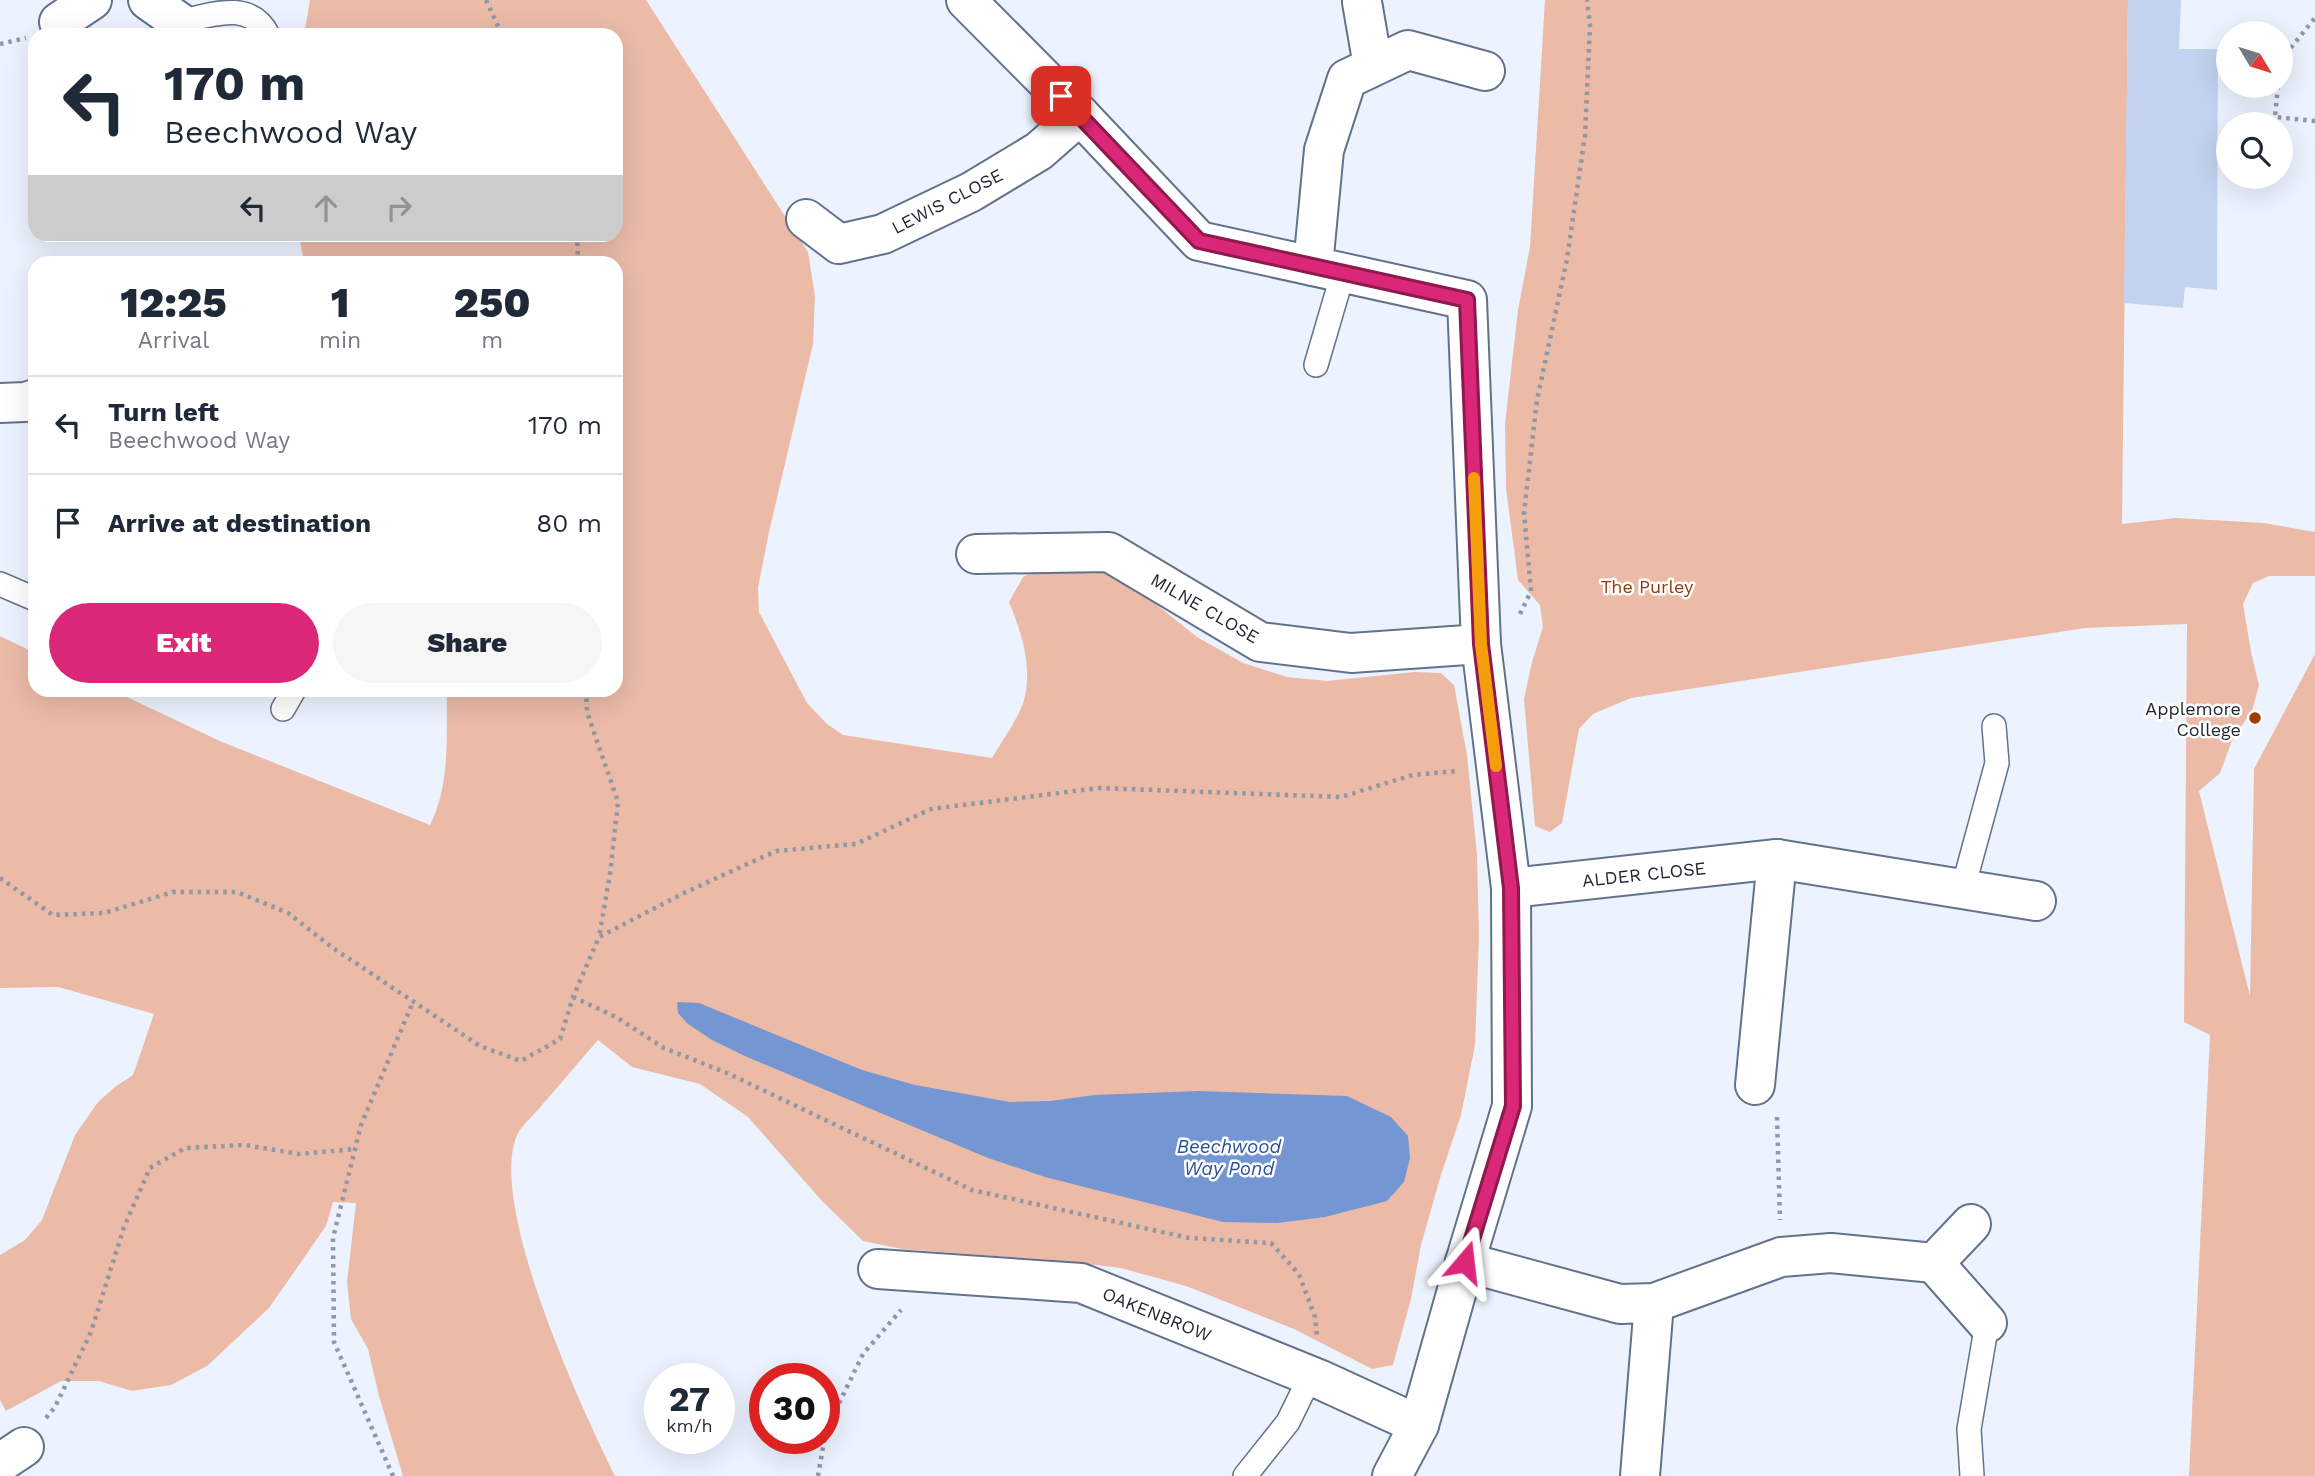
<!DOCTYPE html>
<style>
:root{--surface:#fff;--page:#f6f6f7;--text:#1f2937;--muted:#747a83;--line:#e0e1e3;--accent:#db2777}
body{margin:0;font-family:"Work Sans",sans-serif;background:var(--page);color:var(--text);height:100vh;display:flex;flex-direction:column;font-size:26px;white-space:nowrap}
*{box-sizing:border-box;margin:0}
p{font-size:23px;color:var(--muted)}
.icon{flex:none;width:38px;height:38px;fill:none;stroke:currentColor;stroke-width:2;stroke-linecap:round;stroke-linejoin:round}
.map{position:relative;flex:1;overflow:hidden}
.drawer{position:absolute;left:28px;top:256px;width:595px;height:441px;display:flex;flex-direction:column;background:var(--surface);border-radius:21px;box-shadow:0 7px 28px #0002}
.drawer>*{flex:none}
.hud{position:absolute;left:28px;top:28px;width:595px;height:214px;border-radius:21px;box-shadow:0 7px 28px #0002;background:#fff;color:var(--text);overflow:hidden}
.needle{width:46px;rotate:128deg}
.fabs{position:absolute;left:2216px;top:21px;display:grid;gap:14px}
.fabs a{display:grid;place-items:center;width:77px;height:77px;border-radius:50%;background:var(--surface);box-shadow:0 7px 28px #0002;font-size:35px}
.speed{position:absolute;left:644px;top:1363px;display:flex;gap:14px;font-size:35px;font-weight:700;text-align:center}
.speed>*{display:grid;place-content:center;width:91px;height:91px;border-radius:50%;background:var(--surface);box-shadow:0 7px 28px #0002;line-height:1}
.speed small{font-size:18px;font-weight:400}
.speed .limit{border:10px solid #d22;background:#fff;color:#111}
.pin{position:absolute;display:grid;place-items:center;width:60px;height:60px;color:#fff;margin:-30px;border-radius:14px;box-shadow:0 4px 10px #0006}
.me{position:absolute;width:77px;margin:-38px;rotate:17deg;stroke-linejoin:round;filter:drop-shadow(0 0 5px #0008)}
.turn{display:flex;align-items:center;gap:24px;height:147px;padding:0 21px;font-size:32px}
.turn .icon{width:91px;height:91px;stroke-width:2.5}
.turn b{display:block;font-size:49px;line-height:60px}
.lanes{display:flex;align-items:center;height:66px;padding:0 21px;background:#0003;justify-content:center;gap:35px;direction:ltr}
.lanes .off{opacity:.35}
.eta{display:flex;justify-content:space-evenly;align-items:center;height:119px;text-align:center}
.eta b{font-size:42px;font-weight:800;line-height:49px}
.cta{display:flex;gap:14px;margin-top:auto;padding:14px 21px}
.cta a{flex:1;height:80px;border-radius:42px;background:var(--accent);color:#fff;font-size:28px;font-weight:800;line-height:80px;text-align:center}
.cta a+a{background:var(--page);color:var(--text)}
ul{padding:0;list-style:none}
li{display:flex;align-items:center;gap:21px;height:98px;padding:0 21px;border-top:2px solid var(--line)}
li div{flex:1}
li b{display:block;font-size:26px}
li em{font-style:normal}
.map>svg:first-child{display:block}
.green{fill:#ebbba8}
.water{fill:#7496d2}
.building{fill:#c2d3f0}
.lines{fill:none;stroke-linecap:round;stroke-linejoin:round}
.service-casing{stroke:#62728c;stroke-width:26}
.minor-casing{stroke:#62728c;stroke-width:42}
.path{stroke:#9198a3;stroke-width:4.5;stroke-dasharray:3.5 5;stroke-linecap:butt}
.service{stroke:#fff;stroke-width:23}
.minor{stroke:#fff;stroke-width:38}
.route-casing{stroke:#8e194d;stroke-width:18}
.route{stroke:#db2777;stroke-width:12}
.slow{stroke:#f59e0b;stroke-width:12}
.poi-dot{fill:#a03c03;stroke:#fff;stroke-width:2.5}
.labels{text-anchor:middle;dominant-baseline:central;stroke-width:5;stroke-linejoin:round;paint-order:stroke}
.street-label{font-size:18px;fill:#212732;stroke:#fff}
.park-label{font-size:18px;fill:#90390d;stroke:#fff}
.poi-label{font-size:18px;fill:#212732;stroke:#fff;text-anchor:end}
.water-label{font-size:19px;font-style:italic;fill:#29519a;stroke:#fff}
</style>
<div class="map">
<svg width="2315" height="1476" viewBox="0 0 2315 1476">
<rect width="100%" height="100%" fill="#ecf3ff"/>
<g class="green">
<path d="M310,0H646L808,252L815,296L813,344L769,532L758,588L759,612L807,703L827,724L843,735L992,758C1002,741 1019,718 1024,700C1033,667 1021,631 1009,602L1023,577L1046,565L1099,568L1127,581L1197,637L1243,663L1287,677L1327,681L1415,672L1441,673L1454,685L1467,755L1477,855L1479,936L1475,1045L1461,1115L1440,1178L1421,1245L1411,1299L1393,1365L1372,1369L1294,1329L1186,1286L1121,1268L1063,1261L902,1249L863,1241L822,1201L748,1117L700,1084L632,1067L598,1040C579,1062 561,1083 542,1105C535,1114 524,1123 518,1133C485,1201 582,1409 615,1476H403L379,1396L368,1349L351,1319L347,1282L356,1203L333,1202L326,1226L269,1308L207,1366L171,1385L132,1391L99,1381H61L6,1411L0,1400V1255L25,1240L42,1220L75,1135L98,1102L115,1087L133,1075L154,1014L58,987L0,988V636L35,653V690H112L222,742L430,825C451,783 446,735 447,690H616V262H304L299,235L616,234V35H304Z"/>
<path d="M1545,0H2128L2122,524L2176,518L2264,523L2315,532V576H2269L2253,583L2243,604L2251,652L2259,685L2252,711L2233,738L2220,773L2199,791L2250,996L2254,769L2315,654V1476H2189L2210,1035L2184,1022L2187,624L2085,628L1631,698L1593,714L1579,729L1562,823L1550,832L1535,826L1524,699L1532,662L1543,627L1540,605L1518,580L1506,488L1505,424L1518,310L1530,247Z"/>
</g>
<path class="water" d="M677,1002L699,1003L862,1070L915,1085L1010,1102L1050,1101L1095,1095L1199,1091L1347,1096L1391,1117L1408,1136L1410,1158L1404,1182L1387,1201L1325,1217L1277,1223L1223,1222L1045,1177L988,1158L747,1057L712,1040L688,1024L678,1013Z"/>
<path class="building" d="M2128,0H2181L2179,49H2218L2217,290L2185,287L2183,308L2124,303Z"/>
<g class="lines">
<defs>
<g id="service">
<path d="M179,22C214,14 250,0 268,35"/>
<path d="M1316,365L1343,273"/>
<path d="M0,584L35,599"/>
<path d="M283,709L294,690"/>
<path d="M1963,888L1997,763L1994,726"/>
<path d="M1245,1476L1288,1422L1311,1375"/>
<path d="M1972,1476L1969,1429L1987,1323"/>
</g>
<g id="minor">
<path d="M148,0L179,22"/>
<path d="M966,0L1080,115L1199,241L1467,300L1481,644L1511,888L1512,1106L1465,1262L1419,1425L1392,1476"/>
<path d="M1362,2L1373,66"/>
<path d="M59,22L92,0"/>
<path d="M806,219L839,244L883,234L971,192L1039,151L1080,115"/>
<path d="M1313,266L1324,150L1347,79L1408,50L1485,71"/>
<path d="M0,403L25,402L35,399"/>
<path d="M976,554L1109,552L1260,642L1351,653L1481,644"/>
<path d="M1511,888L1777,859L2036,901"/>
<path d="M1755,1085L1777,859"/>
<path d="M1465,1262L1620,1304L1654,1303L1781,1257L1831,1253L1934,1263L1971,1224"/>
<path d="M1934,1263L1987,1323"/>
<path d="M878,1269L1081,1283L1321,1380L1419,1425"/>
<path d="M0,1463L24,1447"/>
<path d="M1640,1476L1654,1303"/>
</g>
</defs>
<use href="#service" class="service-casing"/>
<use href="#minor" class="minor-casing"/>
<g class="path">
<path d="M486,0L502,35"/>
<path d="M0,44L26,38"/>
<path d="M2280,61L2315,18"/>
<path d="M2278,86L2275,117L2315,121"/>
<path d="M577,234L578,262"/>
<path d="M1520,614L1531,591L1524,513L1537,400L1567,259L1585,135L1590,25L1587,0"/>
<path d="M586,690L587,712L618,802L610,874L599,937"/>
<path d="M0,878L53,915L104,913L173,892H237L288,913L333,948L480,1046L521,1061L560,1039L573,997L599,937L686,892L776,851L856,844L931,809L1099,788L1341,797L1413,775L1457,771"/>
<path d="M573,997L616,1017L664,1048L727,1073L972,1190L1189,1238L1271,1243L1299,1274L1315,1317L1317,1337"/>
<path d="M1777,1117L1780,1220"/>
<path d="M46,1418L55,1407L91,1332L124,1227L150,1168L185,1148L245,1145L299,1154L355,1149"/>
<path d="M393,1476L334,1342L333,1238L361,1125L413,1002"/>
<path d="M818,1476L826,1430L863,1354L901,1310"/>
</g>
<use href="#service" class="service"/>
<use href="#minor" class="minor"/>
</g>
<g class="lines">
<defs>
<path id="route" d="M1061,96L1199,241L1467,300L1481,644L1511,888L1513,1106L1465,1262"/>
</defs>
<use href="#route" class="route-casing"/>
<use href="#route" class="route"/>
<path class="slow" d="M1474,478L1481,644L1496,766"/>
</g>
<circle class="poi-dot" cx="2255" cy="718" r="7"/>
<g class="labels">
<g class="street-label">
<text transform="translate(947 201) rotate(-27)">LEWIS CLOSE</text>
<text transform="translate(1205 608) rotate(30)">MILNE CLOSE</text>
<text transform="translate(1644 874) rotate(-6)">ALDER CLOSE</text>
<text transform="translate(1157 1314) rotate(22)">OAKENBROW</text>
</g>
<g class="park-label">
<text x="1647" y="586">The Purley</text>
</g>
<g class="poi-label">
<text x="2241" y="708">Applemore<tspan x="2241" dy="21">College</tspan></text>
</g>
<g class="water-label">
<text x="1229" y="1146">Beechwood<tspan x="1229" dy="22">Way Pond</tspan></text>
</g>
</g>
</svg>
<div class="fabs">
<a><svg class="needle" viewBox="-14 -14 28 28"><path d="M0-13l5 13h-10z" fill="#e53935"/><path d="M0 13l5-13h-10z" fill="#747a83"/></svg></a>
<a><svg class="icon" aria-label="search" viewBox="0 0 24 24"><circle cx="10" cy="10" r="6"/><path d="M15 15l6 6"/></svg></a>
</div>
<div class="speed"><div>27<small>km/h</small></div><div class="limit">30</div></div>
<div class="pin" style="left:1061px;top:96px;background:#d93025"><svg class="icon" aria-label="arrive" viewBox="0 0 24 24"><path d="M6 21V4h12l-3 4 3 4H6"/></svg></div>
<svg class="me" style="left:1465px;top:1262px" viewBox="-20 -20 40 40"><path d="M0-17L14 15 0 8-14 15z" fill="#db2777" stroke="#fff" stroke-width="4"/></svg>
<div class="hud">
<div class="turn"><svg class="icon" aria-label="left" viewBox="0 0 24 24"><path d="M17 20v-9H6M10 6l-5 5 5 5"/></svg><div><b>170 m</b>Beechwood Way</div></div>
<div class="lanes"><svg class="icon" aria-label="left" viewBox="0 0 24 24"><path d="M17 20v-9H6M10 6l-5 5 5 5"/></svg><svg class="icon off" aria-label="ahead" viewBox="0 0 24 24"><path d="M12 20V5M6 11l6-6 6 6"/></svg><svg class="icon off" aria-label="right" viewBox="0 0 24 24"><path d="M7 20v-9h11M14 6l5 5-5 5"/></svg></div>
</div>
<section class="drawer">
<div class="eta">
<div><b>12:25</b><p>Arrival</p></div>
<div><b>1</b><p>min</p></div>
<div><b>250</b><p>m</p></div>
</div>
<ul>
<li><svg class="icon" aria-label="left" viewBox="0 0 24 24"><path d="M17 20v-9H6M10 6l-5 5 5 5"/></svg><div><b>Turn left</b><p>Beechwood Way</p></div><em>170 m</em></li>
<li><svg class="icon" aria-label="arrive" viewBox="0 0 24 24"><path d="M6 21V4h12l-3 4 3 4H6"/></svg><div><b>Arrive at destination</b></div><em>80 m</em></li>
</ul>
<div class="cta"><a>Exit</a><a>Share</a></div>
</section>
</div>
